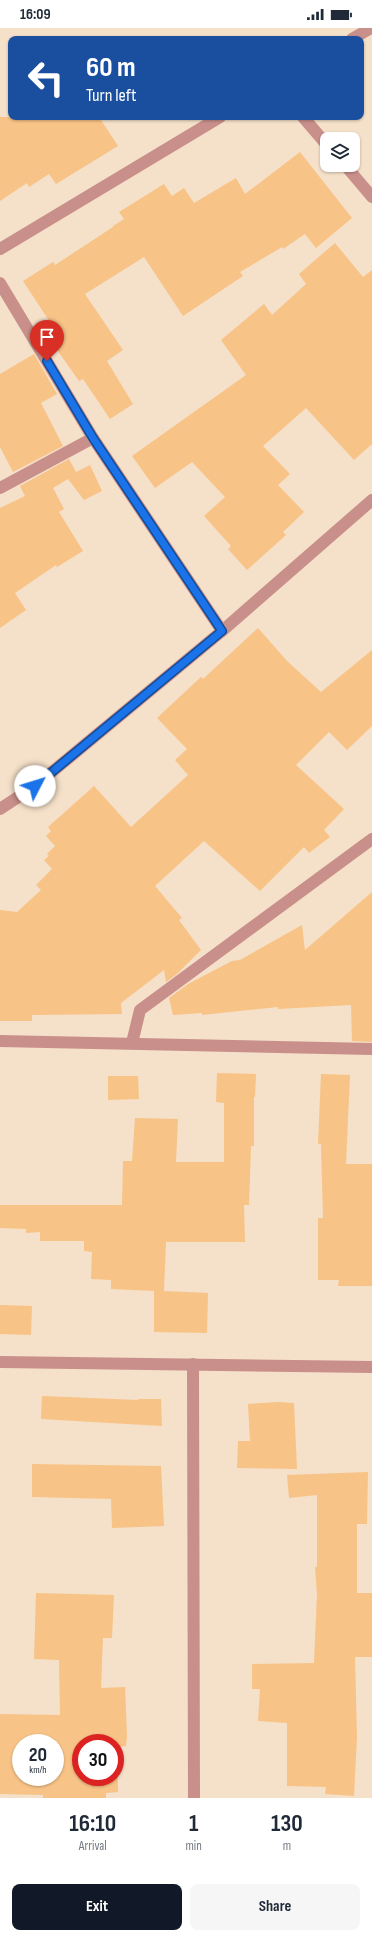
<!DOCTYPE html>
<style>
:root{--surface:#fff;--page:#f6f6f7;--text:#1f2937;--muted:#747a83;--accent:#111827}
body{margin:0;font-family:"Sofia Sans Condensed",sans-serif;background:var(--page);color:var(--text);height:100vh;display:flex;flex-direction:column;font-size:15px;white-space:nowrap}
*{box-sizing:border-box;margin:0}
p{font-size:13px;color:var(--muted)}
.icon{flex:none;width:22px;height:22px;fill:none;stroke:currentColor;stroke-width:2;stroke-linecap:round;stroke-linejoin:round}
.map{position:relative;height:1770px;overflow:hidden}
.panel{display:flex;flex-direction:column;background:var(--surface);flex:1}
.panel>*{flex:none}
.banner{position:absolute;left:8px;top:8px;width:356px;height:84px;border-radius:8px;box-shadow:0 1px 3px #0004;background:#1a4fa0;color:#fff;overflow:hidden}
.fabs{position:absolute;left:320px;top:104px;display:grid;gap:8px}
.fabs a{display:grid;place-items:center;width:40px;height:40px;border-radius:8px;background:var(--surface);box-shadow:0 1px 3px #0004;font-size:20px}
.speed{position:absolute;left:12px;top:1706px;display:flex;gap:8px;font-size:20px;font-weight:700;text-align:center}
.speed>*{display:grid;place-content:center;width:52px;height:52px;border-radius:50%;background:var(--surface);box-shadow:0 1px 3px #0004;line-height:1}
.speed small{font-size:10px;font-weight:400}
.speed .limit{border:6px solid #d22;background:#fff;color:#111}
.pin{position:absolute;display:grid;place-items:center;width:34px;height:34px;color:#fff;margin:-41px -17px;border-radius:50% 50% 50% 0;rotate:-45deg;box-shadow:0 0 4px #0007}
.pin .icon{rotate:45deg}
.me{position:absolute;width:44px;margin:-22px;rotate:50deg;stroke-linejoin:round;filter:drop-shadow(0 0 3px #0008)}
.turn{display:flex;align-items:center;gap:14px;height:84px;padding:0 12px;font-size:18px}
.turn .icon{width:52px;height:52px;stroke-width:2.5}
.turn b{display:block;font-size:28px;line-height:34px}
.eta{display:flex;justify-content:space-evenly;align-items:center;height:68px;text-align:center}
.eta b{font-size:24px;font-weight:700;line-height:28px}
.cta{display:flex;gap:8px;margin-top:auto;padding:8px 12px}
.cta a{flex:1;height:46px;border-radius:8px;background:var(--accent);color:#fff;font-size:16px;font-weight:700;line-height:46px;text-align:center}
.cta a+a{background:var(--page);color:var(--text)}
.status{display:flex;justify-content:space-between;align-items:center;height:28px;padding:0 20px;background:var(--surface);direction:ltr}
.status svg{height:11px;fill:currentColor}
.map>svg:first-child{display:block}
.building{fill:#f8c386;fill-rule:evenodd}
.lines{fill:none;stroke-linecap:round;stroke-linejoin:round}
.minor{stroke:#c98f8a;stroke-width:12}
.route-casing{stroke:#114b97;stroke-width:10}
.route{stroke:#1a73e8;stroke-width:7}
</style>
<div class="status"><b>16:09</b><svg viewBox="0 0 49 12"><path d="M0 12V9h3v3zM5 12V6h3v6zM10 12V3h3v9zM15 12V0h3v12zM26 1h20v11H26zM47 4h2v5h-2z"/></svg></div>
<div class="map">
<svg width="372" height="1770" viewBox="0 0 372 1770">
<rect width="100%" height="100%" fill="#f5e0c9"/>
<g class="building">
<path d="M0,89H99L118,118L56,156L49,146L29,159L27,155L0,173Z"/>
<path d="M300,124L352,190L316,220L305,206L283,221L282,219L240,244L243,248L183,288L144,229L85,266L123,322L107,333L133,376L110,391L83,351L79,353L53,316L61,311L23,253L53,234L55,237L113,199V198L124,191L119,184L164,156L172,168L184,160L194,175L236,150L245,166Z"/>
<path d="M335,215L363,249L372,242V416L354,432L306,380L263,418L290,446L278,457L304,484L283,504L286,507L247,542L228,521L231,518L204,488L225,469L192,434L155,460L132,428L246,347L221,312L264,276L272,287L306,256L299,246Z"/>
<path d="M34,326L57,366L41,375L63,418L13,444L0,419V346Z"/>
<path d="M69,431L76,444L90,437L102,463L84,472L68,451L53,460L64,481L59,484L83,523L57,539L56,537L15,565L26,582L0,600V480L25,468L20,458Z"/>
<path d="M258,600L287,633L321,664L372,622V698L347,722L329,704L296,737L344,781L324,802L330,809L309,825L304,819L260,863L204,813L155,858L182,890L179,892L201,922L177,946L166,954L164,942L121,975L122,986L32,987V993H0V882L17,884L41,862L36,857L52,841L44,832L49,828L47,826L55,818L46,808L51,803L48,799L94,758L131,799L188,747L175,732L187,721L157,690L201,649L203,651Z"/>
<path d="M372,864V1014L352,1013L351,977L278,981V979L202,987V985L173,987L169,970L188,956L232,933L240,932L302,897L305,922Z"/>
<path d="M217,1045L256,1046L255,1069H254V1118H251L249,1177H244L245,1214H166L164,1263L208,1265L207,1305L154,1304V1263L111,1261V1252L91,1251L92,1224L84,1223V1213H40V1204L26,1205V1201L0,1200V1177H122L123,1133H132L135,1090L178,1091L176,1134H224V1075L216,1074Z"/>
<path d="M321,1046L350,1047L346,1136H372V1258H338L339,1252H318V1190H323L321,1116H318Z"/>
<path d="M108,1048H138L139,1071L108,1072Z"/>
<path d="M0,1277L32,1278L31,1307L0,1306Z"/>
<path d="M42,1368L138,1372V1371H161L162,1398L41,1391Z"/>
<path d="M278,1374L294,1375L297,1441L237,1440L238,1413H250L248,1376Z"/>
<path d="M32,1436L161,1438L164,1498L112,1500L111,1471L32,1469Z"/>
<path d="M368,1444L367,1496H357V1565H372V1629H355L357,1709L354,1768L325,1766L326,1759L287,1758V1695L258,1693L260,1661H252V1636L314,1635L317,1566L315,1539H317V1467L289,1470L287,1447Z"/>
<path d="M36,1565L114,1567L112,1610H103L101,1660L125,1659L127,1708L126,1718L117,1719L118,1764L106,1765V1770H43V1767L0,1766V1686L60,1687L59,1632L34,1631ZM21,1715H55V1749H21ZM81,1715H115V1749H81Z"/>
</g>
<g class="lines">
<g class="minor">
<path d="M352,11L371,0"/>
<path d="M303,89L327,117"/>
<path d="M345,137L372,169"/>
<path d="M0,221L220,89"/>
<path d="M0,255L93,410L222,603"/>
<path d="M0,460L93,410"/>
<path d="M0,781L35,758L222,603L372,472"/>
<path d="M0,1013L372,1021"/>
<path d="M132,1015L140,982L372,811"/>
<path d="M0,1334L372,1339"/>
<path d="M193,1336L194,1770"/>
</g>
</g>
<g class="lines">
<defs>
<path id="route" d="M35,758L222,603L93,410L47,333"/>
</defs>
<use href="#route" class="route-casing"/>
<use href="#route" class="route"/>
</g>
</svg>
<div class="fabs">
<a><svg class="icon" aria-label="layers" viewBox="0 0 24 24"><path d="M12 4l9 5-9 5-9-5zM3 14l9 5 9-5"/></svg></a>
</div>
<div class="speed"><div>20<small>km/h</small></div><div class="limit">30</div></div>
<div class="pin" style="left:47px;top:333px;background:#d93025"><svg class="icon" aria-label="arrive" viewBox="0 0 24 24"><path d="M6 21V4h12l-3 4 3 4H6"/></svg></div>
<svg class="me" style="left:35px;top:758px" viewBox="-20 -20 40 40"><circle r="19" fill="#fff"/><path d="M0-13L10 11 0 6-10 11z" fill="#1a73e8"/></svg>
<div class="banner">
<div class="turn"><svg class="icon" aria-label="left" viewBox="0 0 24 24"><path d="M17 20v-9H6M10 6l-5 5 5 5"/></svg><div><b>60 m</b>Turn left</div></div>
</div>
</div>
<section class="panel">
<div class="eta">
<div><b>16:10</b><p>Arrival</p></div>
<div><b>1</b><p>min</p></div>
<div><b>130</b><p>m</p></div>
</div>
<div class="cta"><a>Exit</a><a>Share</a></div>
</section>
